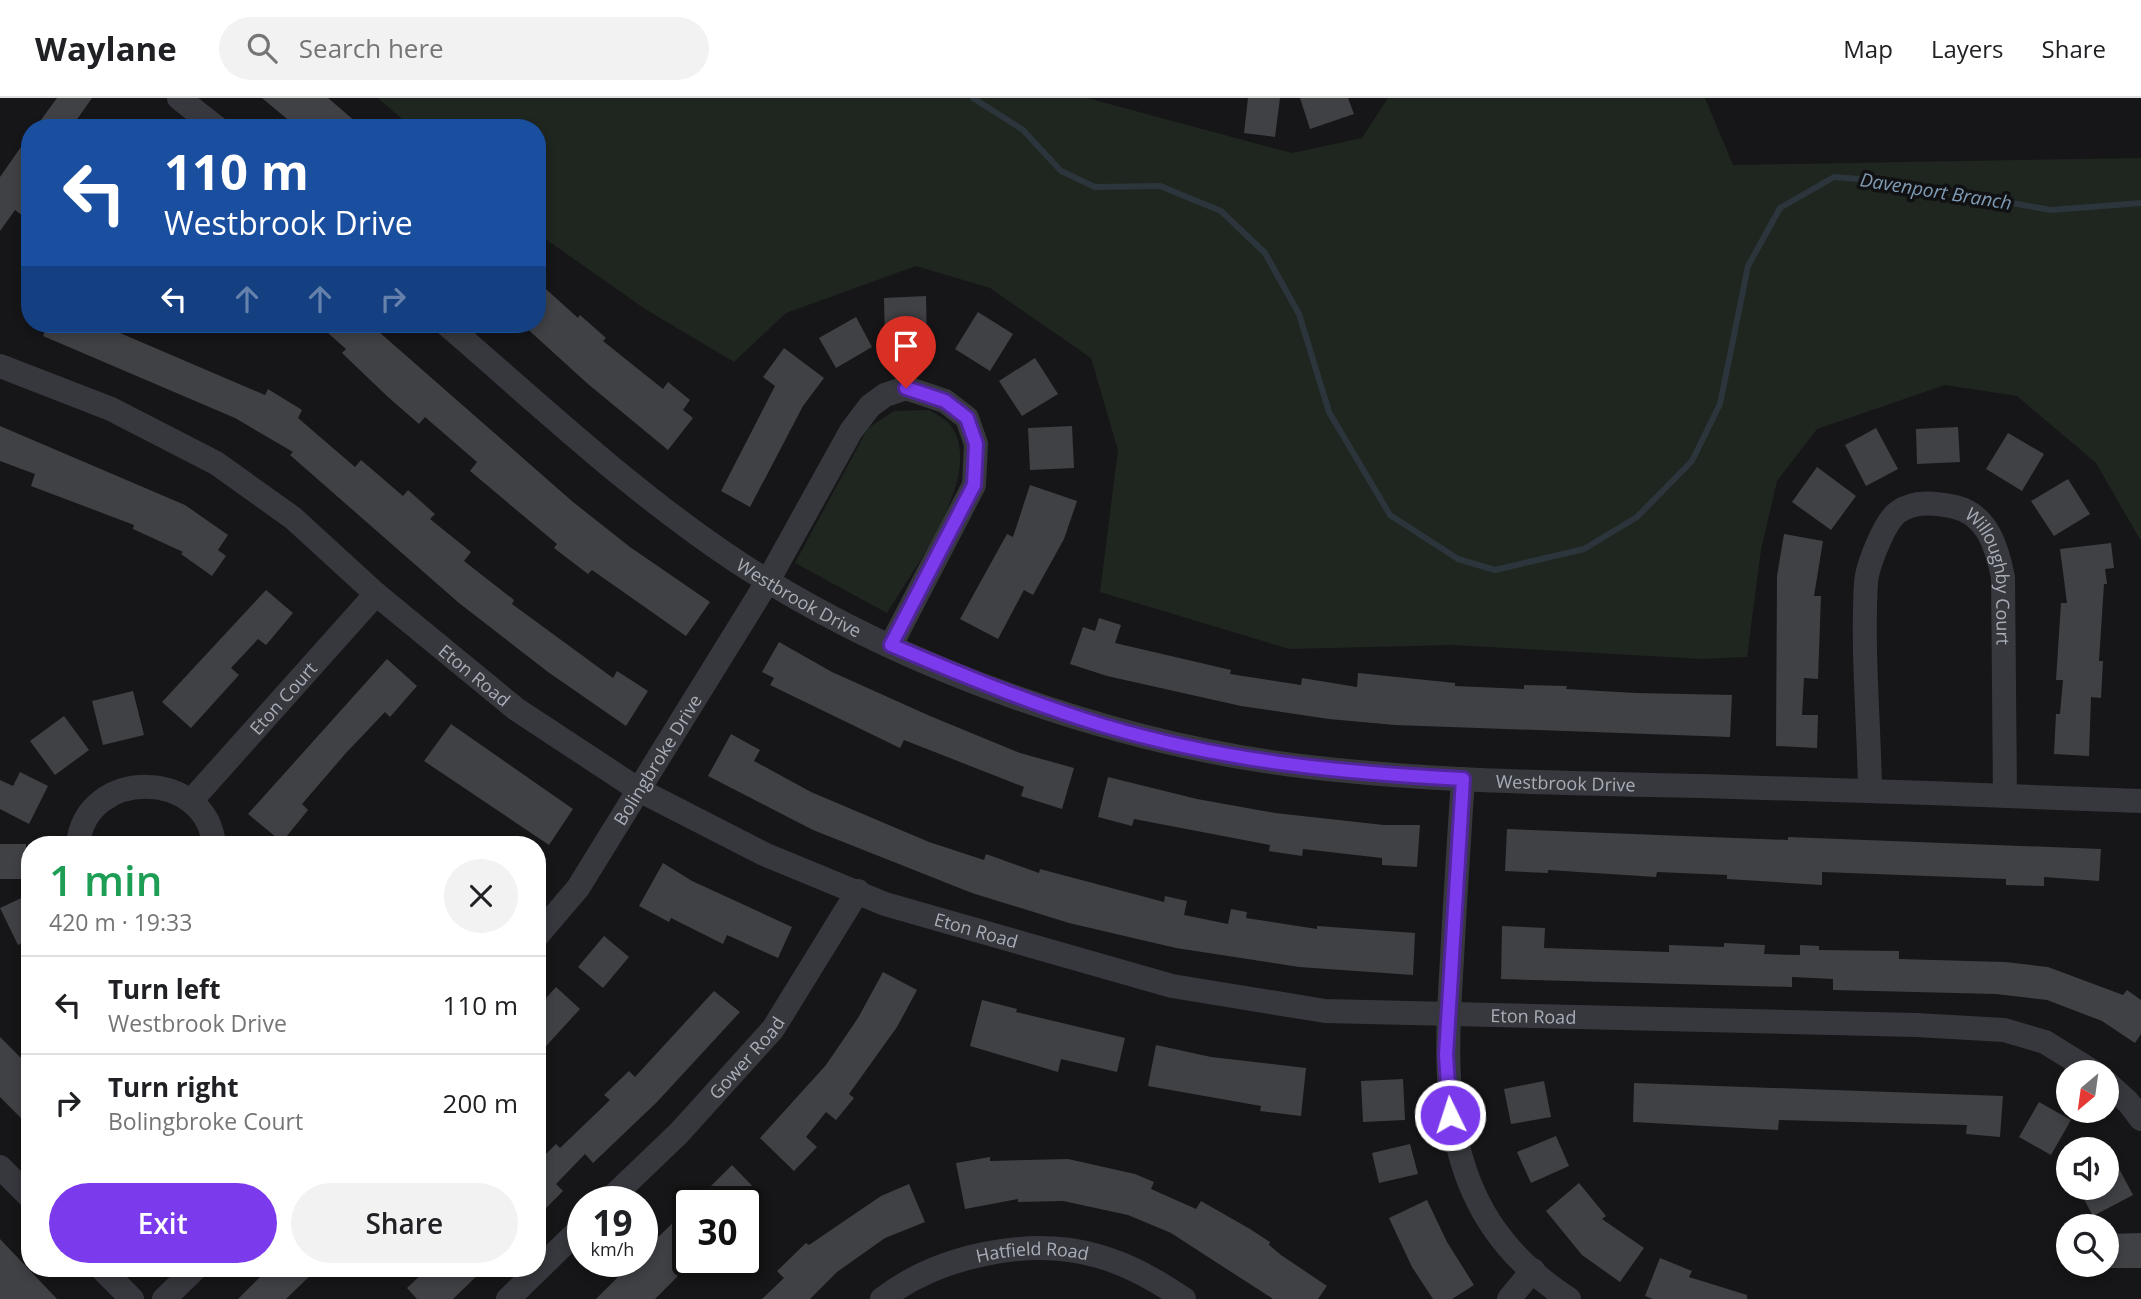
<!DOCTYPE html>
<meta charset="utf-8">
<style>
:root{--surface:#fff;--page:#f2f2f2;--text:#202124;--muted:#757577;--line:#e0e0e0;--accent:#7c3aed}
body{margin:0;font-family:"Open Sans",sans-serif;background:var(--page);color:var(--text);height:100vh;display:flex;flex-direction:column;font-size:26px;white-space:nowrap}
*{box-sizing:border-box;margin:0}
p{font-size:23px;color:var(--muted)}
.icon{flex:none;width:38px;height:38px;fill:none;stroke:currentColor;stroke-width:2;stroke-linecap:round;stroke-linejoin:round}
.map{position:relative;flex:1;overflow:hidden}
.details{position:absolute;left:21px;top:738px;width:525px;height:441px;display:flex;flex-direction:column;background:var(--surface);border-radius:28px;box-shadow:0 4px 10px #0003}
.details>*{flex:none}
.top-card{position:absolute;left:21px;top:21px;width:525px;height:214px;border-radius:28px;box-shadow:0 4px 10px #0003;background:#1a4fa0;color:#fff;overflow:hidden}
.needle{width:46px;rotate:209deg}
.buttons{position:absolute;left:2056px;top:962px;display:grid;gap:14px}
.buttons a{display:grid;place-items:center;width:63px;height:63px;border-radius:50%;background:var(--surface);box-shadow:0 4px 10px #0003;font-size:35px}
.speed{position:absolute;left:567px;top:1088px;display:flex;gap:14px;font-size:35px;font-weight:700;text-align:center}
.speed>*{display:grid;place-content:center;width:91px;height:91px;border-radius:50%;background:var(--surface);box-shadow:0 4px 10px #0003;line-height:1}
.speed small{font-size:18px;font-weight:400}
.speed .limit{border:4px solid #111;border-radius:10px;background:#fff;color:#111}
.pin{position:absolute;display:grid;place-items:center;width:60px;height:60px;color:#fff;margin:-72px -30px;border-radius:50% 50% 50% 0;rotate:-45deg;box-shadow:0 0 7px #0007}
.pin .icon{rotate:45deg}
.me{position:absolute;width:77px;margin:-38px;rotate:356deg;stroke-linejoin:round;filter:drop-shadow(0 0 5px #0008)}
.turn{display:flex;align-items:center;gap:24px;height:147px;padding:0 28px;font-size:32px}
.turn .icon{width:91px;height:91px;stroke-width:2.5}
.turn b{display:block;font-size:49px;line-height:60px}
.lanes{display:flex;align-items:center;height:66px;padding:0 28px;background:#0003;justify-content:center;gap:35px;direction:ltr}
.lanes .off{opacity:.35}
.round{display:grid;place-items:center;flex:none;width:74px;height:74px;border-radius:37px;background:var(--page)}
.overview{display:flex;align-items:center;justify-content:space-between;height:119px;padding:0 28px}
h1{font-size:42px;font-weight:600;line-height:52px;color:#1e9e55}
.action{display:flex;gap:14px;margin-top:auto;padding:14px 28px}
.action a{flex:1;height:80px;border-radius:42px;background:var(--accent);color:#fff;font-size:28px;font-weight:600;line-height:80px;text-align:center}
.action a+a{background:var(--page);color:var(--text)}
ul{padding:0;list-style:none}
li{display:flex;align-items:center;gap:21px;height:98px;padding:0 28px;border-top:2px solid var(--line)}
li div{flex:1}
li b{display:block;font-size:26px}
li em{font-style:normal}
header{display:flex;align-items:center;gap:42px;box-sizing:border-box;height:98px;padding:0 35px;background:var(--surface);border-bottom:2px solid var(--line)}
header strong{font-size:33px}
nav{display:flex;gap:38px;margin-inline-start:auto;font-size:24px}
.search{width:490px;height:63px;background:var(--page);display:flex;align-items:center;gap:18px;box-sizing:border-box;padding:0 24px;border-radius:38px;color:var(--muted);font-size:26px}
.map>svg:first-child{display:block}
.green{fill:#1e261f}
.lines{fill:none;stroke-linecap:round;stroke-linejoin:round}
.stream{stroke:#2c353c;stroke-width:6}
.building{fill:#404145}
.minor{stroke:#37383d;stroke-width:24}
.route-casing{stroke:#51269a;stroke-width:18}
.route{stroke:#7c3aed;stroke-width:12}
.labels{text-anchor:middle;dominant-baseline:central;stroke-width:7;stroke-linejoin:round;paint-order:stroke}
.street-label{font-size:18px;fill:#a8adb8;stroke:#111113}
.water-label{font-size:19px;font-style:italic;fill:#7f9bb3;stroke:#111113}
</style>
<header>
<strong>Waylane</strong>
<div class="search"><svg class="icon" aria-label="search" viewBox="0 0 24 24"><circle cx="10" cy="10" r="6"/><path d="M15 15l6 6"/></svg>Search here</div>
<nav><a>Map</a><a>Layers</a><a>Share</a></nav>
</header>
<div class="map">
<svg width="2141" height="1201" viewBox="0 0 2141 1201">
<rect width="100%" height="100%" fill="#161618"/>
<g class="green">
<path d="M378,0H1087L1292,55L1362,40L1388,0H1705L1733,67L2141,60V443L2096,365L2017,298L1945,287L1817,331L1777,383L1761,452L1747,559L1702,561L1453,547L1289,551L1100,494L1118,352L1091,260L990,190L916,168L786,215L734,264L645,211L537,135V30H412Z"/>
<path d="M929,312C935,316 947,321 951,328C986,376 912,473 887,515L795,465L868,330L894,313Z"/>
</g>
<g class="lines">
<path class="stream" d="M973,0L1023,32L1061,73L1095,89L1160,88L1221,113L1265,155L1299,216L1329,314L1390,417L1458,461L1495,472L1584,451L1637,419L1692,363L1720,306L1748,168L1780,110L1834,79L1895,84L2051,112L2141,105"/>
</g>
<g class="building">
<path d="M57,0H92L71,30H35Z"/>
<path d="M262,0H328L363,30H298Z"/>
<path d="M1248,0H1280L1275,39L1244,35Z"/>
<path d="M1300,0H1348L1354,16L1310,31Z"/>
<path d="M30,36V123L15,112L0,133V79Z"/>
<path d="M537,183L578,220L580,217L606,240L603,243L663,291L668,284L690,302L683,312L693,320L668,352L588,286L522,226H537Z"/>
<path d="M926,198L927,243L885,244L884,200Z"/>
<path d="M978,214L1013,236L990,273L955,251Z"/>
<path d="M856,219L872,249L836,270L819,240Z"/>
<path d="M48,226H99L265,297L268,291L302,312L298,320L355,369L361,362L403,398L408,392L435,416L430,421L471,454L464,463L514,502L512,506L613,580L617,573L648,593L626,628L548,574L459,505L290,357L293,354L235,320L43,238Z"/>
<path d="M318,226H370L573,404L630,449L710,504L686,538L592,472L588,476L554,450L557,446L470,373L477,364L425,319L419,326L388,299L342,255L346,251Z"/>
<path d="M784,250L824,280L803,308L750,409L721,393L775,288L763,279Z"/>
<path d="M1035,260L1058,296L1022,318L999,283Z"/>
<path d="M0,328L185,407L228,437L218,452L226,458L212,478L181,456L183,454L133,431L134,427L31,388L35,376L0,363Z"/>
<path d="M1072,328L1074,370L1030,372L1028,330Z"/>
<path d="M1958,329L1960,364L1917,366L1916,331Z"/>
<path d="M1876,330L1898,371L1866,388L1845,347Z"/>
<path d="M2008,335L2044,356L2022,393L1986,371Z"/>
<path d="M1817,369L1856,398L1831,432L1792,404Z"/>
<path d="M2068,381L2090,416L2054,438L2031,403Z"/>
<path d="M1030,387L1077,403L1064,441L1033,497L1024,492L998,541L960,521L1007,436L1013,439Z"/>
<path d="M1784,436L1823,443L1814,498H1821L1818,581L1804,580L1802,617H1818L1817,650L1776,648L1777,478Z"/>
<path d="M2111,445L2114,470L2105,471L2107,486H2104L2099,563H2103L2101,600L2091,599L2089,658L2054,656L2056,616H2060L2063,582H2056L2061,505H2067L2060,451Z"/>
<path d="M266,492L293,515L266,547L258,541L231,570L239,577L191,630L162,604Z"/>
<path d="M1099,520L1121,527L1115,545L1231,572L1230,576L1301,587L1302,580L1357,589L1358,575L1455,585V588L1524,591V587L1567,588L1566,591L1636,595L1732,597L1730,639L1395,627L1329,621L1241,608L1107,578L1070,566L1083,529L1095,533Z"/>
<path d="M779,544L832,574L930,618L1020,655L1074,670L1062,711L1021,698L1024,689L904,642L900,650L770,587L774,580L762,574Z"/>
<path d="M387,561L417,588L390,619L385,614L346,655L302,706L308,712L282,744L248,716Z"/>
<path d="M133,593L144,637L103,647L92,603Z"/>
<path d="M64,618L89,652L55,677L30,643Z"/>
<path d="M451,626L573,711L549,747L424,663Z"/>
<path d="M731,636L760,652L754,663L811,694L929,744L984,762L986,756L1039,775L1040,771L1164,804L1165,798L1187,803L1184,817L1228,826L1231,811L1247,814L1246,820L1317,831V828L1415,835L1413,877L1299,869L1176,850L1069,825L972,795L813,732L708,678Z"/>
<path d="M20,674L48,688L29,726L0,711V682L13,688Z"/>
<path d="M1108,679L1197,701L1275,715L1384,727H1420L1417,769L1382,767V760L1303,751L1302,758L1269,753L1270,747L1134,721L1132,728L1098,719Z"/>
<path d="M1507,731L1788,742V739L2101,751L2099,783L2044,779V788L2006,787V781L1822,774V787L1727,781V777L1657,774L1656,779L1548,772V775L1505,773Z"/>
<rect x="0" y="746" width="26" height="35"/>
<path d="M663,765L692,783L792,829L778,860L727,837L723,846L671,820L669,824L639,808Z"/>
<path d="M30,796V842L18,847L0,810Z"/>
<path d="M1502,828L1545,830L1544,850L1669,854V847L1724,849V845L1765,847L1764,856L1800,857V847L1819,848V852L1899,853V861L2005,864L2048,869L2123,897L2127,892L2141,902V936L2135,945L2102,923L2047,902L1996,896L1833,892V881L1792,879V889L1501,881Z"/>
<path d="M604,838L629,859L603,890L578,869Z"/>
<path d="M883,874L917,892L897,929L849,996L854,1000L836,1022L826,1014L806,1039L817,1049L794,1073L760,1040L826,967L858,920Z"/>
<path d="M556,889L580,911L537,958V910Z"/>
<path d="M714,893L740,914L657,1004L593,1065L585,1056L556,1086L563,1093L537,1119V1065L556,1046L560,1050L610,1002L604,997L629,973L635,979Z"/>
<path d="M982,902L1017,911L1016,914L1125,940L1117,974L1061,961L1058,974L970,948Z"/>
<path d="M0,939L30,969V1011L21,1020L0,999Z"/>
<path d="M1156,947L1211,959L1306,970L1301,1018L1260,1013L1261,1008L1148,988Z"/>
<path d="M1403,981L1405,1022L1363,1024L1361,983Z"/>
<path d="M1544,983L1551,1019L1511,1026L1504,991Z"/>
<path d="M1634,985L2003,998L2000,1039L1966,1036L1967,1027L1779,1022L1778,1032L1633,1024Z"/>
<path d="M2039,1004L2071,1022L2051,1057L2019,1039Z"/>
<path d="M1556,1038L1569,1068L1531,1085L1517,1054Z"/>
<path d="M1410,1046L1418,1076L1379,1085L1372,1055Z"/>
<path d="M2107,1048L2133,1097L2093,1118L2078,1090H2107Z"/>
<path d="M990,1059V1063L1068,1061L1135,1076L1154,1084L1151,1091L1196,1111L1201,1103L1250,1131L1270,1144L1269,1147L1281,1157L1327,1188L1318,1201H1273L1171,1135L1128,1117L1063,1103L1018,1104V1101L965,1111L956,1065Z"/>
<path d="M732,1067L760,1096L752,1104H716L706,1093Z"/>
<path d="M1579,1085L1606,1118L1602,1121L1644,1150L1620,1184L1582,1157L1546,1113Z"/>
<path d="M909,1086L925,1124L885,1140L837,1174L810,1201H762L784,1180L777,1173L806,1145L809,1147L881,1098Z"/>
<path d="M1427,1102L1447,1144L1474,1187L1452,1201H1433L1412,1169L1389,1120Z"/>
<path d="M688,1110V1168L655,1201H596L633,1164H642V1155Z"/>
<path d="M2141,1135V1170H2107V1136Z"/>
<path d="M0,1141L57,1201H0Z"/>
<path d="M1660,1160L1692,1173L1689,1179L1747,1197V1201H1653L1645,1198Z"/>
<path d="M268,1171H317L286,1201H238Z"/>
<path d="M427,1171H484L453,1201H417L407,1190Z"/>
</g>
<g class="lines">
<g class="minor">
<path d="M179,0L217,30"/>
<path id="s1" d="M446,226C540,307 632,394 736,463C899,570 1116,647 1309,669C1439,684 1571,685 1702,688C1848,692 1995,697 2141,703"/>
<path id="s2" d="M0,268L111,311L216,365L293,420L376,496L516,611L639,692L764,756L885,806L1172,888L1325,913L1916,927L2004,932L2045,944L2095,975"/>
<path d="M1463,681C1459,741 1455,801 1452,861C1443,997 1440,1118 1569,1201"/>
<path id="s3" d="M1870,693C1869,624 1862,553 1866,485C1867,468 1885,423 1898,414C1915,402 1936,405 1955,409C1988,417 1997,450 2003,479L2005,698"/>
<path id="s4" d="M191,703L376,496"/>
<path d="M78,747C85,669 207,670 214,747"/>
<path id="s5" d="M537,838L578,790L769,481L851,333L870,308L885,297L906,290L945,303L967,320L976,346L974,387L891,547"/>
<path d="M2107,985L2128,1004L2141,1021"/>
<path d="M0,1069L30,1099"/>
<path id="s6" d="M607,1104L679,1035L773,931L858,793"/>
<path d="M102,1171L132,1201"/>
<path d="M164,1201L195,1171"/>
<path d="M508,1201L583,1128"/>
<path id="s7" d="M882,1201C938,1158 1029,1138 1098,1158C1130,1167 1157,1183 1184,1201"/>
<path d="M1509,1201L1533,1172"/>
</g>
</g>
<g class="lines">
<defs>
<path id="route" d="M906,290L945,303L967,320L976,346L974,387L891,547C962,577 1032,606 1105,628C1222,663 1342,675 1463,681L1446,957L1450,1017"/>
</defs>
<use href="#route" class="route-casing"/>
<use href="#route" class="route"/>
</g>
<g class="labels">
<g class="street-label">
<text stroke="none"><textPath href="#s3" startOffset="432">Willoughby Court</textPath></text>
<text stroke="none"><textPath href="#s1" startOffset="448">Westbrook Drive</textPath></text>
<text stroke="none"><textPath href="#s2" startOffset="572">Eton Road</textPath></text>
<text stroke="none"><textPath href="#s4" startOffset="138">Eton Court</textPath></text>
<text stroke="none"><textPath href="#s5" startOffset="214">Bolingbroke Drive</textPath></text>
<text stroke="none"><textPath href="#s1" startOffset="1246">Westbrook Drive</textPath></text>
<text stroke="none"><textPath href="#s2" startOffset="1139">Eton Road</textPath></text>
<text stroke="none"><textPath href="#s2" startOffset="1706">Eton Road</textPath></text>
<text stroke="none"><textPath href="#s6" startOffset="201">Gower Road</textPath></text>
<text stroke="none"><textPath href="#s7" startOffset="161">Hatfield Road</textPath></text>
</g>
<g class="water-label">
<text transform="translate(1936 93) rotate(9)">Davenport Branch</text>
</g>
</g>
</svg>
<div class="buttons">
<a><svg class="needle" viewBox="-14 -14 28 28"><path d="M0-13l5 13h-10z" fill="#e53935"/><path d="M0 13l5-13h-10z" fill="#757577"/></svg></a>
<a><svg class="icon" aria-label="sound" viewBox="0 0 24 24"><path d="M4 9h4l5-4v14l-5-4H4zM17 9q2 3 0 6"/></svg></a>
<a><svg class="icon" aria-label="search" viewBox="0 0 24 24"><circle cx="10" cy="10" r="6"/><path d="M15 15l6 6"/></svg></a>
</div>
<div class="speed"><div>19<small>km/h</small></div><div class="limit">30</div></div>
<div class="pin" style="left:906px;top:290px;background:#d93025"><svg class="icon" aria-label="arrive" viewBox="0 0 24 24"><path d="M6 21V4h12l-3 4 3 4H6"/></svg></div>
<svg class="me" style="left:1450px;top:1017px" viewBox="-20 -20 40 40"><circle r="17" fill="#7c3aed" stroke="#fff" stroke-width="3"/><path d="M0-11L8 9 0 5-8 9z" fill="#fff"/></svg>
<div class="top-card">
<div class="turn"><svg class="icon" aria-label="left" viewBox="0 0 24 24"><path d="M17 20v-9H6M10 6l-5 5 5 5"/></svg><div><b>110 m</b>Westbrook Drive</div></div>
<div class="lanes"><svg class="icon" aria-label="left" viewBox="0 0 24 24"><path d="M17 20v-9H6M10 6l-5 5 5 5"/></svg><svg class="icon off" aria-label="ahead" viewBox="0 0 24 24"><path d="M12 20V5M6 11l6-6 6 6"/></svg><svg class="icon off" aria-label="ahead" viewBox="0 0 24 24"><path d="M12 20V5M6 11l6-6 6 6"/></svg><svg class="icon off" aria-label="right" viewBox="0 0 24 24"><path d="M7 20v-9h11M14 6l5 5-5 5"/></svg></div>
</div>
<section class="details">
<div class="overview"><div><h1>1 min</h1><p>420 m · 19:33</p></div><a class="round"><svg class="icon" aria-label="close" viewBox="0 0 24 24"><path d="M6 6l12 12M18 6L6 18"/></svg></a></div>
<ul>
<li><svg class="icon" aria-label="left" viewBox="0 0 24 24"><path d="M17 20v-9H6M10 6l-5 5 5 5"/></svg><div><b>Turn left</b><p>Westbrook Drive</p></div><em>110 m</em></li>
<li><svg class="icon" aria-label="right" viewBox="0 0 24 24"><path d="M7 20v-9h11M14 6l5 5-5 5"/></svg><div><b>Turn right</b><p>Bolingbroke Court</p></div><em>200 m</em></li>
</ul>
<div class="action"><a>Exit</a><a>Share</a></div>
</section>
</div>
